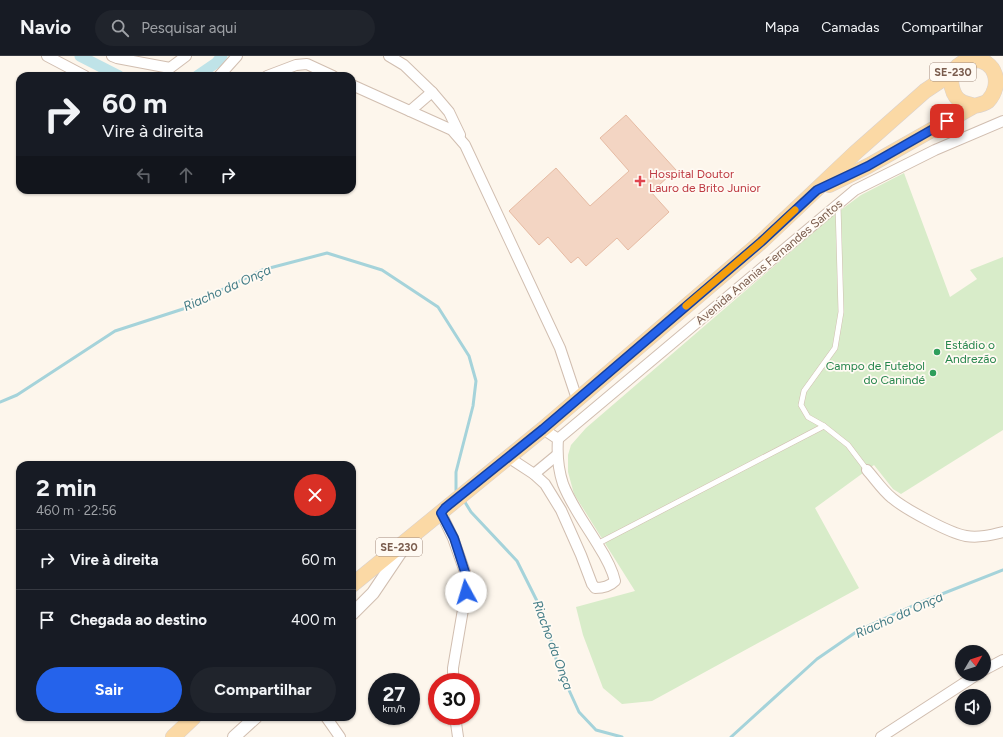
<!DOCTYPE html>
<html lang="pt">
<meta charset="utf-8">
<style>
:root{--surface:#171b24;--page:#20242c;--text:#f1f3f6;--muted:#9ea1a6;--line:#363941;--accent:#2563eb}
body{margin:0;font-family:Figtree,sans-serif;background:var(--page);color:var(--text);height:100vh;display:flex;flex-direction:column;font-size:15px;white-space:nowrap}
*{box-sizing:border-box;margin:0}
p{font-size:13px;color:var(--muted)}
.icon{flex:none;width:22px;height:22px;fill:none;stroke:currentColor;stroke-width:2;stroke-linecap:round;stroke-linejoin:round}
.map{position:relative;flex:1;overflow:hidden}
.details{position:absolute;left:16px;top:405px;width:340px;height:260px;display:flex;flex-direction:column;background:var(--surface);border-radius:12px;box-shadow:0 1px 3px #0004}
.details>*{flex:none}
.top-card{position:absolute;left:16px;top:16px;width:340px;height:122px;border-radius:12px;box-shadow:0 1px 3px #0004;background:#171b24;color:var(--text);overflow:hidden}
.needle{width:26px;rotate:51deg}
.tools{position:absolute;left:955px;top:589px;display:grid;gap:8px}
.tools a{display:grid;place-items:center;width:36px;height:36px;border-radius:50%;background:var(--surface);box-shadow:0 1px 3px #0004;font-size:20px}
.speed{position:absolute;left:368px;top:617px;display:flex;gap:8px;font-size:20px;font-weight:700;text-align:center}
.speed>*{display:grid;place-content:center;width:52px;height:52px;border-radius:50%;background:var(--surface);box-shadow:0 1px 3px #0004;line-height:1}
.speed small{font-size:10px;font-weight:400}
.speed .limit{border:6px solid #d22;background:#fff;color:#111}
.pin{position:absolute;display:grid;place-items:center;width:34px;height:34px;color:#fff;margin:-17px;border-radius:8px;box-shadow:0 2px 6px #0006}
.me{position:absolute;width:44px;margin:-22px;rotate:354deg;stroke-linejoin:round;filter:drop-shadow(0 0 3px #0008)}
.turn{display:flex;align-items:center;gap:14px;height:84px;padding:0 20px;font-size:18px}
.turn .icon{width:52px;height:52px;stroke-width:2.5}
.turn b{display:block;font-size:28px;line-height:34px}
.lanes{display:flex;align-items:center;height:38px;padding:0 20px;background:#0003;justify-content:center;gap:20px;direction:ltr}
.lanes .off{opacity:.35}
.round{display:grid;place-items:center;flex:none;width:42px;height:42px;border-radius:21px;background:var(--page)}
.summary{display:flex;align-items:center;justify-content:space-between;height:68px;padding:0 20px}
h1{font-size:24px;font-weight:700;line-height:30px}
.primary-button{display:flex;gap:8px;margin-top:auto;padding:8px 20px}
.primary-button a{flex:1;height:46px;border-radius:24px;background:var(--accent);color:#fff;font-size:16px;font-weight:700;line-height:46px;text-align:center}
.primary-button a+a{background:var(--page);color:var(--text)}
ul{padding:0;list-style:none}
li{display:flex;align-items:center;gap:12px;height:60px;padding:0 20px;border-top:1px solid var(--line)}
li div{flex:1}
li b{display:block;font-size:15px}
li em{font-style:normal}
header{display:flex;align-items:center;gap:24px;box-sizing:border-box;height:56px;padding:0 20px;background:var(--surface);border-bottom:1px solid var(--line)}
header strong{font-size:19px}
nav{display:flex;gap:22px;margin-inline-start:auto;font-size:14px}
.search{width:280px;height:36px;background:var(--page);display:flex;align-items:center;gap:10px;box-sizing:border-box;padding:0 14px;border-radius:22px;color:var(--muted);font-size:15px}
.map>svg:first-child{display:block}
.green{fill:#d8ecc9}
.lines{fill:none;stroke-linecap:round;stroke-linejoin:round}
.stream{stroke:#a5d3da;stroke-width:3}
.canal{stroke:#bfe3e8;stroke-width:11}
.building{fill:#f3d5c3;stroke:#e6bba3}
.service-casing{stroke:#d1beb0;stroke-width:6}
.minor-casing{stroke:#d1beb0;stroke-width:12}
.tertiary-casing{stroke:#d1beb0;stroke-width:14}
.primary-casing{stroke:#dad1cd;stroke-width:16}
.service{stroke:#fff;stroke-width:5}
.minor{stroke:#fff;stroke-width:10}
.tertiary{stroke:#fff;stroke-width:12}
.primary{stroke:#fbd9a5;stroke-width:15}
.route-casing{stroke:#184099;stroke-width:10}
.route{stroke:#2563eb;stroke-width:7}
.slow{stroke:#f59e0b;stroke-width:7}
.health-dot{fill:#e0444e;stroke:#fffaf3;stroke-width:1.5}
.leisure-dot{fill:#2e9e5b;stroke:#fffaf3;stroke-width:1.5}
.labels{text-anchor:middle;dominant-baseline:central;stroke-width:3.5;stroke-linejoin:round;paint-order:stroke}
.shield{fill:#fffaf3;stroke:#a28b7f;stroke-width:1}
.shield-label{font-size:11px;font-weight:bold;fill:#7a5c4d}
.health-label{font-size:12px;fill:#be3a42;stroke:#fffaf3;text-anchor:start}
.street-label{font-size:12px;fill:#7a5c4d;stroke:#fffaf3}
.leisure-label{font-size:12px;fill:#27864d;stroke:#fffaf3;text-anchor:start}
.water-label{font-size:13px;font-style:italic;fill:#437c86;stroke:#fffaf3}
</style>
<header>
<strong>Navio</strong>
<div class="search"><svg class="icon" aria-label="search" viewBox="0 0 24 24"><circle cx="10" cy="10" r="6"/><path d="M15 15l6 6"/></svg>Pesquisar aqui</div>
<nav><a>Mapa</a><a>Camadas</a><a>Compartilhar</a></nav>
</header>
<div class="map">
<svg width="1003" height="681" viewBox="0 0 1003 681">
<rect width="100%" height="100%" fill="#fdf6ec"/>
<path class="green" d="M904,117L950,241L977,223L970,214L1003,201V374L901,438L893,433L874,409L815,452L859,532L652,645L622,648L603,632L583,579L576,551L635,535L574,438L568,416V399L571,389L586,372L830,162L861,139Z"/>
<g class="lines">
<g class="stream">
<path d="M0,346L17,339L115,275L183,253L262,214L327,197L382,214L438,251L469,300L476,325L473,350L456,416V434L458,437"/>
<path d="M463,443L471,456L517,505L544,559L558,610L579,656L596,674L622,681"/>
<path d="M731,681L817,603L859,574L919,547L1003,514"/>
</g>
<g class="canal">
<path d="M80,0L119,20"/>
<path d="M197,20L216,7L222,0"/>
</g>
</g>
<path class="building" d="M626,59L676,114L651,136L669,156L628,194L617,182L586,210L578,201L571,207L548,181L539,189L509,155L556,112L590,150L629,115L600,82Z"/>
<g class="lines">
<defs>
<g id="service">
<path d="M838,149L841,256L835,292L804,335L801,349L808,361L824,370L848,389L867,414"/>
<path d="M597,488L824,370"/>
</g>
<g id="minor">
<path d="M47,0L85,20"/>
<path d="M112,0L117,2L170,12L186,0"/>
<path d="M389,0L404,9L432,36L449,56L460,79"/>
<path d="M219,20L237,0"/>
<path d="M267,20L296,9L307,8L333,20"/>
<path d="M352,29L452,74L465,89L560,292L577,343"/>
<path d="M410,55L432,36"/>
<path d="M558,383L855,134L935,94L1003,65"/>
<path d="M508,401L534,418L545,428L561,454L581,499L592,528L595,532C602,532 610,530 615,525C612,512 605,500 598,489C586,469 571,449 563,428C558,413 557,397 558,383L543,373"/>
<path d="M867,414C875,423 883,435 892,442C905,453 949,477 966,480C979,482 991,479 1003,476"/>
<path d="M534,418L557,399"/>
<path d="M441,457L453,482L465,516L466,536L453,612V626"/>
<path d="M984,614L1003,604"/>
<path d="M455,660L458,681"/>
<path d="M326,661L340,681"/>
<path d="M881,681L978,618"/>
</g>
<g id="tertiary">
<path d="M352,558L373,537L406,488"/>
<path d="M234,681L256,661"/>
</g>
<g id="primary">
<path d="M829,129L868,110L974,50C979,49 984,48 988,45C1003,29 996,3 973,4C966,4 959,8 954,14C948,23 952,41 962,46C965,48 970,48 974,50"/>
<path d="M352,529L543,373L761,186L855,97L925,35L952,17"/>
<path d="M173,681L194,661"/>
</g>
</defs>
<use href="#service" class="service-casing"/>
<use href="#minor" class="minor-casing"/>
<use href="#tertiary" class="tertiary-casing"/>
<use href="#primary" class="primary-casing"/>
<use href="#service" class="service"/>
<use href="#minor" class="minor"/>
<use href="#tertiary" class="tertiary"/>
<use href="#primary" class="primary"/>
</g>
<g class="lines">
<defs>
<path id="route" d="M466,536L465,516L454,482L441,457L445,452L543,373L761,186L817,134L868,110L947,65"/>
</defs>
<use href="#route" class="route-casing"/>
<use href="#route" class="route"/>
<path class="slow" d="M686,250L761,186L795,154"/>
</g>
<path class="health-dot" d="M638 119h4v4h4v4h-4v4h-4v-4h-4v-4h4z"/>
<g class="leisure-dot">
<circle cx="937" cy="296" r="4"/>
<circle cx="933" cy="317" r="4"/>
</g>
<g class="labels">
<g class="shield">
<rect x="930" y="7" width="46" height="18" rx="3"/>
<rect x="376" y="482" width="46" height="18" rx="3"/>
</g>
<g class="shield-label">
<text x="953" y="16">SE-230</text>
<text x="399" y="491">SE-230</text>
</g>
<g class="health-label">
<text x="649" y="118">Hospital Doutor<tspan x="649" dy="14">Lauro de Brito Junior</tspan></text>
</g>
<g class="street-label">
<text transform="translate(769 206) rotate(-40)">Avenida Ananias Fernandes Santos</text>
</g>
<g class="leisure-label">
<text x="945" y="289">Estádio o<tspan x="945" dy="14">Andrezão</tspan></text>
<text x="925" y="310" text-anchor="end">Campo de Futebol<tspan x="925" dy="14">do Canindé</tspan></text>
</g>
<g class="water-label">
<text transform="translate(227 232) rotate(-24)">Riacho da Onça</text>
<text transform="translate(899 559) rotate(-24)">Riacho da Onça</text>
<text transform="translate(553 589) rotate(70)">Riacho da Onça</text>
</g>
</g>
</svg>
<div class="tools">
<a><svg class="needle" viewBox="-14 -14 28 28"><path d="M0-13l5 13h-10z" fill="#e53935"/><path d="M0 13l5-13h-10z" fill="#9ea1a6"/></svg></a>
<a><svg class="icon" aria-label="sound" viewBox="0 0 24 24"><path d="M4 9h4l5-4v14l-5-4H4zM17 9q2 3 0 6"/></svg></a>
</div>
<div class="speed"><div>27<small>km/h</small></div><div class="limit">30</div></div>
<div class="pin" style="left:947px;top:65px;background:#d93025"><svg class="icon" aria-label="arrive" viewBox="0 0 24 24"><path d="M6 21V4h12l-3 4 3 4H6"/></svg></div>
<svg class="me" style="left:466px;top:536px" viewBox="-20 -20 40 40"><circle r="19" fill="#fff"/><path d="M0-13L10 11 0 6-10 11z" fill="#2563eb"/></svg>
<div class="top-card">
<div class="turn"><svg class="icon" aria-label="right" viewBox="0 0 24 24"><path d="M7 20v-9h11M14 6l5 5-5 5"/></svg><div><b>60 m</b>Vire à direita</div></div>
<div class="lanes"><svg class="icon off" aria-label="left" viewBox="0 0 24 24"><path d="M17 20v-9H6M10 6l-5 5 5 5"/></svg><svg class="icon off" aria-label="ahead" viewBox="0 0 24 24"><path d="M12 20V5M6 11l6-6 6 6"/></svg><svg class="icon" aria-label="right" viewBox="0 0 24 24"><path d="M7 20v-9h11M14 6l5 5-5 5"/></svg></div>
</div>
<section class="details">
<div class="summary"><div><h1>2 min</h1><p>460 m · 22:56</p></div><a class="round" style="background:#d93025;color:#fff"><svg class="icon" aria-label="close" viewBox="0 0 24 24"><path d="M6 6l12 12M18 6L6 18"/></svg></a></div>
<ul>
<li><svg class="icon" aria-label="right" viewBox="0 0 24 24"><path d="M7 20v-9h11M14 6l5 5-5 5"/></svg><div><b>Vire à direita</b></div><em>60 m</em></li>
<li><svg class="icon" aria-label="arrive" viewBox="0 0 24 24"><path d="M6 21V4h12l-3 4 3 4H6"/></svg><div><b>Chegada ao destino</b></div><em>400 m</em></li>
</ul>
<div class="primary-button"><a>Sair</a><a>Compartilhar</a></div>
</section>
</div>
